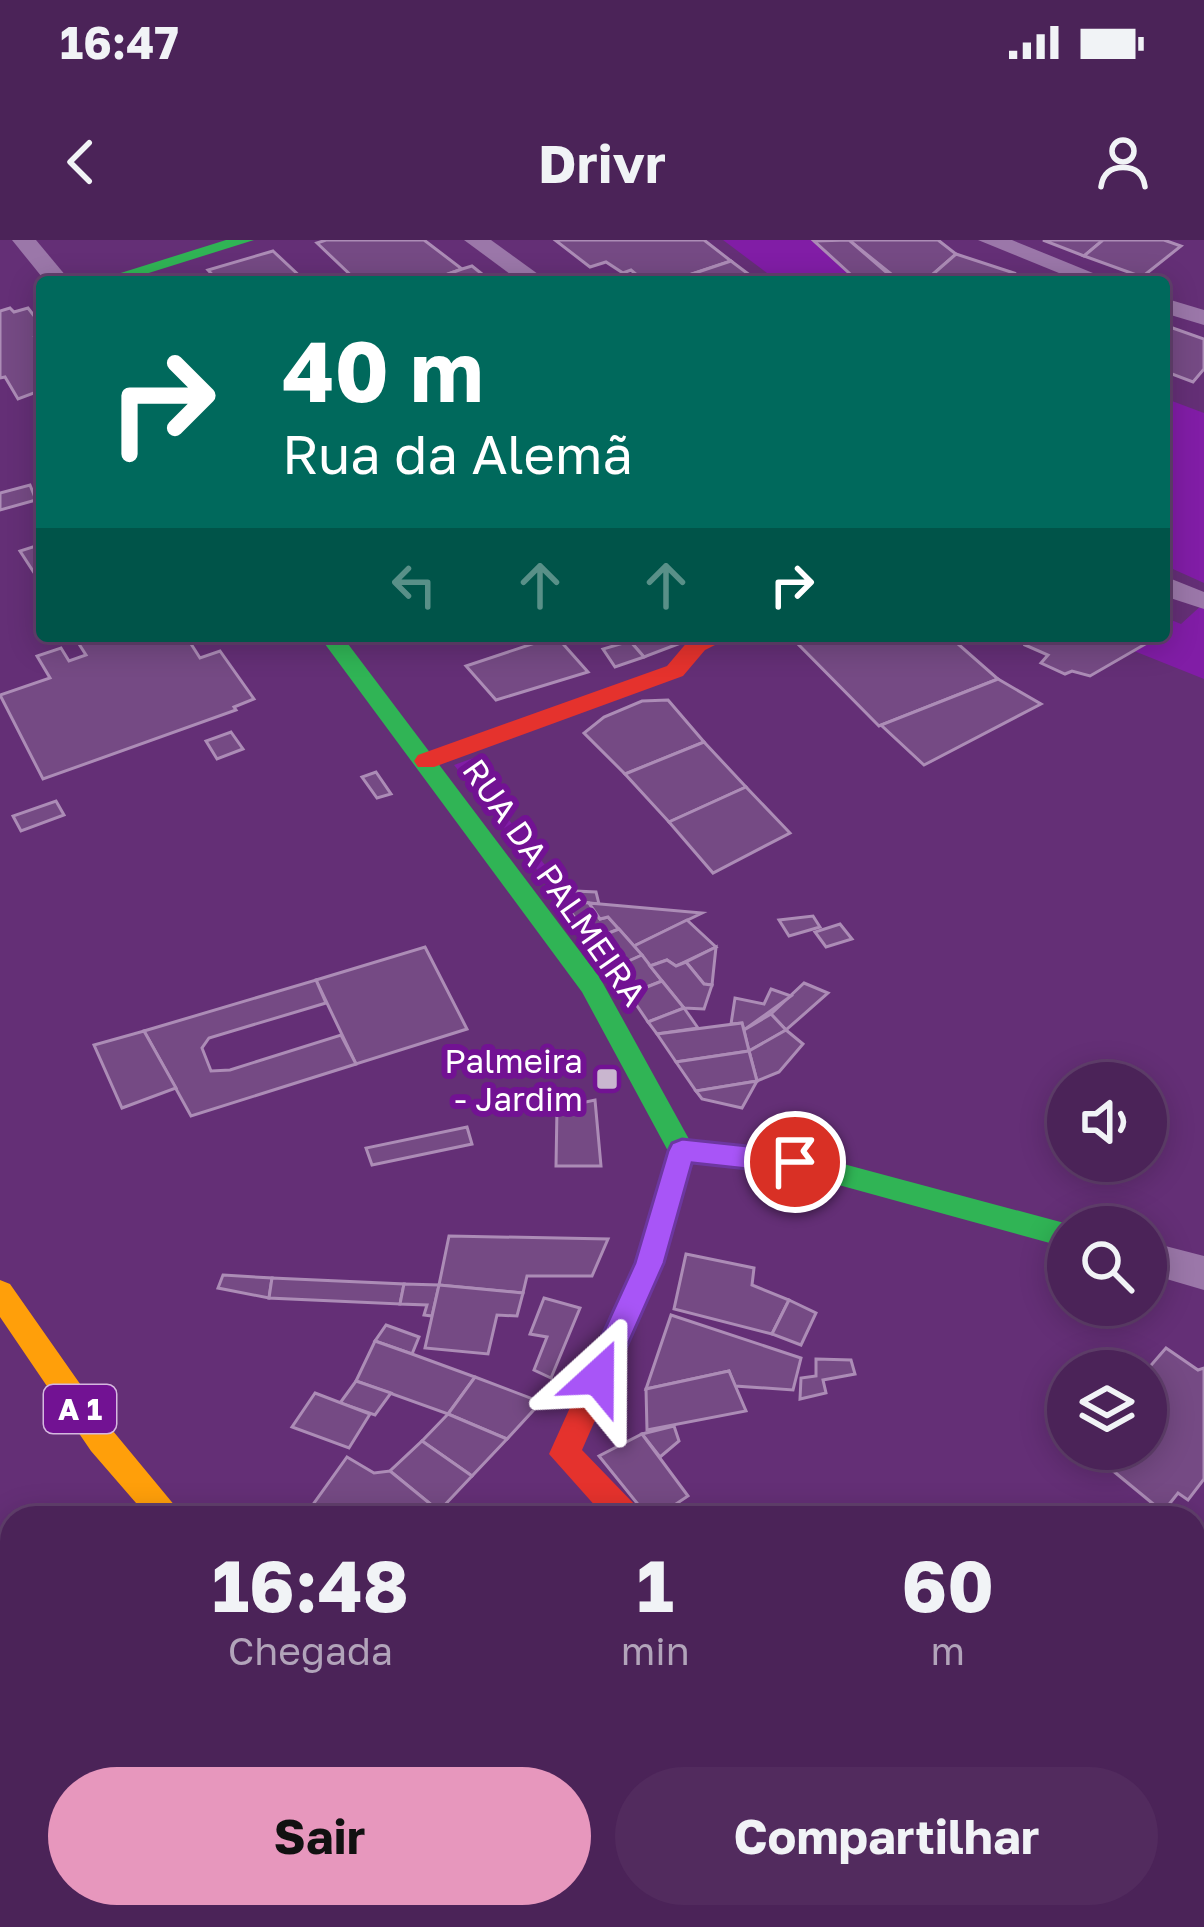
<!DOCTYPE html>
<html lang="pt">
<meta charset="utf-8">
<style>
:root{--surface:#4b2358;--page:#522b5e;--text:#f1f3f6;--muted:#b2a4ba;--line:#62406e;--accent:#e797bd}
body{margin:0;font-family:"Golos Text",sans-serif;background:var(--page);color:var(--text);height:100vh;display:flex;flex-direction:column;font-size:45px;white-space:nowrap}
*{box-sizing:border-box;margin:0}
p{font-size:39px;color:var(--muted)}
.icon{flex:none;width:66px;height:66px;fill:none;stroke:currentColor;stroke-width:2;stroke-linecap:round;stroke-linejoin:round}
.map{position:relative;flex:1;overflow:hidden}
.side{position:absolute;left:0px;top:1266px;width:1206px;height:423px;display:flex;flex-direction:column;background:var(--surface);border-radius:36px 36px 0 0;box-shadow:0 6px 30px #0003,0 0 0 3px var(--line)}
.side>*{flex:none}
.banner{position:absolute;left:36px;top:36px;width:1134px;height:366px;border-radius:12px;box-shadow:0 6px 30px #0003,0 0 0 3px var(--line);background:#00695c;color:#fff;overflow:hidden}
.fabs{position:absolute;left:1047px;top:822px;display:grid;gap:24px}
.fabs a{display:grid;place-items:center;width:120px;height:120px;border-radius:50%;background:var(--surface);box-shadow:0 6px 30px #0003,0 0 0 3px var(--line);font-size:60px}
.pin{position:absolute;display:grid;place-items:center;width:102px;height:102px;color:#fff;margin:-51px;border:6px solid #fff;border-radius:50%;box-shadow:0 3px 12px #0007}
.me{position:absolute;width:132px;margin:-66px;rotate:24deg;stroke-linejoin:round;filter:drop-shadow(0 0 9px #0008)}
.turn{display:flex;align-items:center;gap:42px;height:252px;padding:0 48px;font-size:54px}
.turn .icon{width:156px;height:156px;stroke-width:2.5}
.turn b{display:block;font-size:84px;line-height:102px}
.lanes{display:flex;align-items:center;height:114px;padding:0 48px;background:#0003;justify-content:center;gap:60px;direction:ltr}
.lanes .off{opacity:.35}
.eta{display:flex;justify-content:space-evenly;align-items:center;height:204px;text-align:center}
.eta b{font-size:72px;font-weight:700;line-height:84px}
.button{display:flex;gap:24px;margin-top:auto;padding:24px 48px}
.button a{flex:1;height:138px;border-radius:72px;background:var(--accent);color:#111;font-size:48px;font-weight:700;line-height:138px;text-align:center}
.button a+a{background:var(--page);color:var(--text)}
.status{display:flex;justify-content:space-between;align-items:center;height:84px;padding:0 60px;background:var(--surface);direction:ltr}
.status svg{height:33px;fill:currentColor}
header{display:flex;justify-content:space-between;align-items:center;height:156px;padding:0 48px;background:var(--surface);font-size:54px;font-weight:700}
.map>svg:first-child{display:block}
.green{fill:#811da6}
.building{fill:#754a84;stroke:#ac8cb6;stroke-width:3}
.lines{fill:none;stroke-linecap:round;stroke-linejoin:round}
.lane{fill:#9b77a9;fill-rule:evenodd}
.street{fill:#9b77a9;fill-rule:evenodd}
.fast{fill:#30b455;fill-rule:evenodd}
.slow{fill:#ff9f0a;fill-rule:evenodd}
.jam{fill:#e5322d;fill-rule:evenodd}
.route{fill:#a855f7;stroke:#6d37a1;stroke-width:3}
.poi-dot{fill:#c9b6cf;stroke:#721293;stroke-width:4.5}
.labels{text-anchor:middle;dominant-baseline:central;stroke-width:12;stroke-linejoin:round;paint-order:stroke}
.shield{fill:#721293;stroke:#d5b8df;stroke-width:3}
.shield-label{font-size:30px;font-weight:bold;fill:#fff}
.street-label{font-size:33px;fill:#fff;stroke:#721293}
.poi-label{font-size:33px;fill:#fff;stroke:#721293;text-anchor:end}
</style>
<div class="status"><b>16:47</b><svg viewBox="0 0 49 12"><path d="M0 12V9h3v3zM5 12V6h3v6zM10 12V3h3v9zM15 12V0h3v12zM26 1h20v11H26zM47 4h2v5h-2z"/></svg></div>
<header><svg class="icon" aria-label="back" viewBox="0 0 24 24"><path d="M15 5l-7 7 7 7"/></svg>Drivr<svg class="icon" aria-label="person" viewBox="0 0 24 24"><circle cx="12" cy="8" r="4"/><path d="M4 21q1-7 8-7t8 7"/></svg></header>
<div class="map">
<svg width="1204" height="1687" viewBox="0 0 1204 1687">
<rect width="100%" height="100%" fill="#642f76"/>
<g class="green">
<path d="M723,0H816L859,42H779Z"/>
<path d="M1164,158L1204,173V343L1164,325Z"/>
<path d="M1204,363V439L1134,411L1164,396V377L1181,384Z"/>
<path d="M476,517L484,528L477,540L565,650H553L454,525Z"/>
</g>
<g class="building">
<path d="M326,0H424L462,29L426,42H358L317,3Z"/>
<path d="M555,0H704L731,21L668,42H645L631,30L623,33L606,22L590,27Z"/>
<path d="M849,0H938L956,14L924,42H901Z"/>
<path d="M849,0L894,39L901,42H859L814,1Z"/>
<path d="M1043,0H1103L1084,16Z"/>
<path d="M1103,0H1164L1181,6L1142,37L1084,16Z"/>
<path d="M273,11L306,42H219L208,30Z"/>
<path d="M956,14L1014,33L1006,42H924Z"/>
<path d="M731,21L759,42H668Z"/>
<path d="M472,26L492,42H426L462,29Z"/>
<path d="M10,68L14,72L28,68L42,86V94L35,97L42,104L37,110L42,116V150L18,159L5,137L0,138V71Z"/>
<path d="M1167,86L1204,99V129L1193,142L1164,131Z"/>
<path d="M30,245L36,260L0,270V253Z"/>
<path d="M42,304V345L20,311Z"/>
<path d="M102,396H186L200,418L220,411L254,459L234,467L236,470L43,539L0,455L50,438L37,416L61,408L69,421L86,415L79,404Z"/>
<path d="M556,396L588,432L496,460L466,426Z"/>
<path d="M644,396H699L644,417L630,401Z"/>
<path d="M815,396H949L998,439L879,486L797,403Z"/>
<path d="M1025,396H1147L1154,399L1090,436L1072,431L1065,434L1041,423L1048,415L1025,405L1029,398Z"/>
<path d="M630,401L644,417L615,427L603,409Z"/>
<path d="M998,439L1041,464L924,525L881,485Z"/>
<path d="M668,460L704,502L625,534L584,493L604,477L642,461Z"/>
<path d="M231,492L243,509L217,519L206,501Z"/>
<path d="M704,502L746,547L669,582L625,534Z"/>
<path d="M376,532L391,554L377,558L362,537Z"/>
<path d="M746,547L790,593L713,633L669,582Z"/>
<path d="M56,561L64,575L21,591L13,576Z"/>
<path d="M553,650L596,652L599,664L563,661Z"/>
<path d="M563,661L589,663L600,679L608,677L619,689L591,700Z"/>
<path d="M589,663L702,673L634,706L608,677L600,679Z"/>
<path d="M813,676L820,687L789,696L779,680Z"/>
<path d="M687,680L716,707L676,726L667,720L650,726L634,706Z"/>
<path d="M840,684L852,699L826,707L815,692Z"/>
<path d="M619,689L642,715L611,729L591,700Z"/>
<path d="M425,707L467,789L356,824L316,740Z"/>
<path d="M716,707L712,745L704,744L686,722Z"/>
<path d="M642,715L662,741L629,754L611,729Z"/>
<path d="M667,720L676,726L686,722L704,744L712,745L704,769L684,768L650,726Z"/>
<path d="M316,740L326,763L209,798L202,808L211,831L230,830L341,795L356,824L191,876L144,791Z"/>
<path d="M662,741L684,768L648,782L629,754Z"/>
<path d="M804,743L828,753L786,790L771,774Z"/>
<path d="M771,749L791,756L744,790L742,783L731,784L735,758L764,764Z"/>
<path d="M684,768L698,788L657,794L648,782Z"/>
<path d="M771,774L786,790L749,811L744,790Z"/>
<path d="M742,783L749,811L676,822L657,794Z"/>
<path d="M786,790L803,804L779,832L757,841L749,811Z"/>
<path d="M144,791L176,848L122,868L94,805Z"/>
<path d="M749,811L757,841L696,851L676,822Z"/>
<path d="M757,841L742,868L702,859L696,851Z"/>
<path d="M595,860L601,926H556L557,868Z"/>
<path d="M467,887L472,904L372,925L366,908Z"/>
<path d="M449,996L608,999L592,1036H527L523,1053L439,1045Z"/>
<path d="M686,1014L754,1028L752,1045L789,1060L772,1094L674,1069Z"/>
<path d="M223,1035L272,1038L269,1058L218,1048Z"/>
<path d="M272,1038L404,1044L400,1064L269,1058Z"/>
<path d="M404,1044L439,1045L432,1076L424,1075L427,1065L400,1064Z"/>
<path d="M439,1045L523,1053L517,1076L497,1075L488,1114L425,1108Z"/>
<path d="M544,1058L580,1068L551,1138L534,1130L547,1097L530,1094Z"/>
<path d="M789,1060L816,1073L801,1105L772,1094Z"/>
<path d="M671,1075L801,1118L793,1150L735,1146L729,1131L646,1149Z"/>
<path d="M386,1085L419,1097L412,1114L375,1101Z"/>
<path d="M375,1101L412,1114L475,1137L448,1174L356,1141Z"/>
<path d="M1166,1108L1198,1130L1204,1128V1239L1188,1260L1178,1253L1163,1272L1089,1211L1146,1209V1131Z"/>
<path d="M816,1119L851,1120L855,1134L823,1140L826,1153L800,1159L801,1138L816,1136Z"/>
<path d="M729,1131L746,1171L647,1190L646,1149Z"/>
<path d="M475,1137L541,1162L507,1199L448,1174Z"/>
<path d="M356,1141L391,1153L375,1175L340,1163Z"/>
<path d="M315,1153L370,1174L349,1208L292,1187Z"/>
<path d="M448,1174L507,1199L472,1236L422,1201Z"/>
<path d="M674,1186L679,1201L660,1217L642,1194Z"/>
<path d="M642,1194L688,1256L655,1278H649L599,1216Z"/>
<path d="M422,1201L472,1236L439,1271L390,1231Z"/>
<path d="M347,1217L374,1233L390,1231L439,1271L432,1278H336L312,1266Z"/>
<path d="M1194,1548L1204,1557V1687H941L932,1677H1194Z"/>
</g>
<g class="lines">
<g class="lane">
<path d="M501,1264L509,1267L515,1278H492L493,1267Z"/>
<path d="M1194,1464L1204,1468V1491L1194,1487Z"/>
<path d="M700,1677H728L733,1687H705Z"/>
<path d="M859,1677H888L893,1687H864Z"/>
</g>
<g class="street">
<path d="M12,0H36L71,42H46Z"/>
<path d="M464,0H491L549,42H521Z"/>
<path d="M978,0H1012L1115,42H1081Z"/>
<path d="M1164,58L1204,70V85L1164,73Z"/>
<path d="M1164,336L1204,352V369L1164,356Z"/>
<path d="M1146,1001L1204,1016V1050L1146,1033Z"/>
<path d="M1194,1410L1204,1414V1459L1194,1455Z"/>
<path d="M12,1657V1677H46L42,1687H0V1665Z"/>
</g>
<g class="fast">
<path d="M226,0H254L120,42H92Z"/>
<path d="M319,396H342L600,738L690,901L795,911L1068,984L1077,987H1068V1008L795,933L692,923C677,975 664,1026 640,1075L630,1079L620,1075L615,1066L634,1023L668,911L582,752Z"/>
<path d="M0,1300L12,1305V1348L0,1343Z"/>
<path d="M232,1677H272L276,1687H236Z"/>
<path d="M495,1677H536L540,1687H499Z"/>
</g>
<path class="slow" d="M0,1040L10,1044L113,1191L185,1278H149L91,1211L0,1077Z"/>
<g class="jam">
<path d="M700,396H733L705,410L683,436L434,527H418L414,521L418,515L667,426L689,400Z"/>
<path d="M630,1053L640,1057L645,1066L582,1210L638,1268L643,1278H606L549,1214L620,1057Z"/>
</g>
</g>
<path class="route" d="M682,899L795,911L805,914L809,922L805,930L795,934L692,923L664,1023L609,1147L598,1151L588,1147L583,1137L635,1023L668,911L672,903Z"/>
<rect class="poi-dot" x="595" y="827" width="24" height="24" rx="6"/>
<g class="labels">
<rect class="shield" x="44" y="1145" width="72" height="48" rx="9"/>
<g class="shield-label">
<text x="80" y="1169">A 1</text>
</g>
<g class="street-label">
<text transform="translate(555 642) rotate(55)">RUA DA PALMEIRA</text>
</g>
<g class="poi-label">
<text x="583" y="820">Palmeira<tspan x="583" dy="38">- Jardim</tspan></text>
</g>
</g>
</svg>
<div class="fabs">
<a><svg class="icon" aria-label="sound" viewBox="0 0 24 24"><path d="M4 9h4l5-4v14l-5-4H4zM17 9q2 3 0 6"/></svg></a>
<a><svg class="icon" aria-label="search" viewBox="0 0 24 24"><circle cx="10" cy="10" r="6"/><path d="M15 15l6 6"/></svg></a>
<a><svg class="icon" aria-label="layers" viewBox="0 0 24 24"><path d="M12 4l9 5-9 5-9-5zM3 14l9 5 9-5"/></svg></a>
</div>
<div class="pin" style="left:795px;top:922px;background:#d93025"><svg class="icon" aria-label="arrive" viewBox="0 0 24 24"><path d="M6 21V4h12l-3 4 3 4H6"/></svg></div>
<svg class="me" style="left:598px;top:1137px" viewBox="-20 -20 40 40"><path d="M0-17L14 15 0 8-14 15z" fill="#a855f7" stroke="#fff" stroke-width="4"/></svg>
<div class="banner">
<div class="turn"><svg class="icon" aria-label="right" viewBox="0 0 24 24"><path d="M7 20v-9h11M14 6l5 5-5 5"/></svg><div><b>40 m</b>Rua da Alemã</div></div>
<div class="lanes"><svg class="icon off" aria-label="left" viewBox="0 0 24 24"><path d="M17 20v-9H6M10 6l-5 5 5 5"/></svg><svg class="icon off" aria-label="ahead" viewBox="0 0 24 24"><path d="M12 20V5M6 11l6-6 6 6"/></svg><svg class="icon off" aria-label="ahead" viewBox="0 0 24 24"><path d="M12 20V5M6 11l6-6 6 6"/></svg><svg class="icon" aria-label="right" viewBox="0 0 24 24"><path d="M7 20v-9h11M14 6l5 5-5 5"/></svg></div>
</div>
<section class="side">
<div class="eta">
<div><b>16:48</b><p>Chegada</p></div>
<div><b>1</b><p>min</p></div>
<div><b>60</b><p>m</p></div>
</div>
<div class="button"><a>Sair</a><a>Compartilhar</a></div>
</section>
</div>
